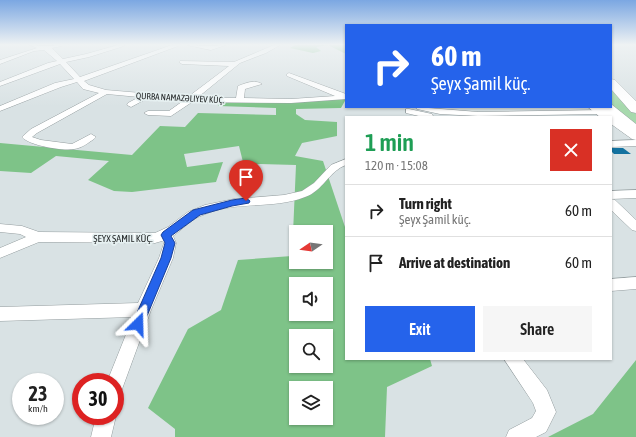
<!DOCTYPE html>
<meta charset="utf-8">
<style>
:root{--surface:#fff;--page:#f6f6f6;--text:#222;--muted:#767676;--line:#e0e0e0;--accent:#2563eb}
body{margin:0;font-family:"Asap Condensed",sans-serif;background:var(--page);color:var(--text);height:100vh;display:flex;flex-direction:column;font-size:15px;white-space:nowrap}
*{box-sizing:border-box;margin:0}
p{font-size:13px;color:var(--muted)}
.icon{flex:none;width:22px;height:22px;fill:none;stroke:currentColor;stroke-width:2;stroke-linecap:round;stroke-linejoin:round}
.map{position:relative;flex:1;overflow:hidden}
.side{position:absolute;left:345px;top:116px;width:267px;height:244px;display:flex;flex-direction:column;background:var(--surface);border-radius:0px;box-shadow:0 1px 3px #0004}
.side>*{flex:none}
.top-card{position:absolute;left:345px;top:24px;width:267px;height:84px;border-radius:0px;box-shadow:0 1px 3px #0004;background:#2563eb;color:#fff;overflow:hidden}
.needle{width:26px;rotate:257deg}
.tools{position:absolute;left:289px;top:225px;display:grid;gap:8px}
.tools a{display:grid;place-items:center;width:44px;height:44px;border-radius:0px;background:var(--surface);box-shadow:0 1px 3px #0004;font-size:20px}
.speed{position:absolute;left:12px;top:373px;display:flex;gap:8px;font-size:20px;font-weight:700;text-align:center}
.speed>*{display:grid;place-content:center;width:52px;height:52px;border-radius:50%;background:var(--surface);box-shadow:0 1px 3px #0004;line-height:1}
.speed small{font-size:10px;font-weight:400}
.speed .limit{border:6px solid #d22;background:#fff;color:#111}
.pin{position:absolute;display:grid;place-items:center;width:34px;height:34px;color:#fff;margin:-41px -17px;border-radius:50% 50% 50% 0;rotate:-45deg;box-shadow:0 0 4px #0007}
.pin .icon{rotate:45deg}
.me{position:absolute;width:44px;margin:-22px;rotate:22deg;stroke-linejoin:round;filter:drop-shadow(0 0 3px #0008)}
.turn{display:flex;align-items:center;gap:14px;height:84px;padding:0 20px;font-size:18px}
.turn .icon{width:52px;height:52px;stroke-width:2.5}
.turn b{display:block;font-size:28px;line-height:34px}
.round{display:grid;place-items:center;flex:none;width:42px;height:42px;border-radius:0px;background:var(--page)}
.headline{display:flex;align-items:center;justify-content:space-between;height:68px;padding:0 20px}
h1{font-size:24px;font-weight:600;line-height:30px;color:#1e9e55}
.action{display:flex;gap:8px;margin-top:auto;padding:8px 20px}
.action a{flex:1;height:46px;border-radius:0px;background:var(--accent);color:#fff;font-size:16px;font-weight:600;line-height:46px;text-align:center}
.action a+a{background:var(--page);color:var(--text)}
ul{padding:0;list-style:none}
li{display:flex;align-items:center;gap:12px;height:52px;padding:0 20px;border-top:1px solid var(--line)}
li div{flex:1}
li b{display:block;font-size:15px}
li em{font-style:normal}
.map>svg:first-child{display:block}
.green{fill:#a7d9ad}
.forest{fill:#7ec388;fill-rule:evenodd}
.building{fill:#1372a0}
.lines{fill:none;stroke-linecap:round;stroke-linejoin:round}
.minor-casing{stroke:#939c9e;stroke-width:1}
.secondary-casing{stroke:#939c9e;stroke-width:1}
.trunk-casing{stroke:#939c9e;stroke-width:1}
.minor{fill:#fff;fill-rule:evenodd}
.secondary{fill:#fff;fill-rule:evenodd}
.trunk{fill:#fff;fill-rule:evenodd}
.route{fill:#2563eb;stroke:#184099}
.labels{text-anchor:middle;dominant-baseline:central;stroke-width:3.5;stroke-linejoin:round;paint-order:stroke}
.far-street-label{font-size:9px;fill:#1f2223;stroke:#e6f0f1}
.street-label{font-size:10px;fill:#1f2223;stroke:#e6f0f1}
</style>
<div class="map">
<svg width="636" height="437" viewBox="0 0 636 437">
<rect width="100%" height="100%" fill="#d9e2e4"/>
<path class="green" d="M611,86L636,114V127L611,107Z"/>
<g class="forest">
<path d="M295,45H346V54L328,45L316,47L321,51L313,53L290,48Z"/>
<path d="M346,99L341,108L296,109V114L305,120L337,122V136L302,143L295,156L323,161L346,230V359H430L432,366L387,387L385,437H175V429L148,408L188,329L221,310L238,260L292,256L296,165L260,164L244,166L239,146L184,154L187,167L223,162L216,182L132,192L114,191L88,180L109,161L56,156L31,173L0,171V143L132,155L160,126L185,127L198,113L276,115V108L218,106L219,102L279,103ZM296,232H326V262H296ZM296,284H326V314H296ZM296,336H326V366H296ZM296,388H326V418H296Z"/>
<path d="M636,360V437H548L593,414Z"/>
</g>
<path class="building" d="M611,148H623L631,154H614L611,151Z"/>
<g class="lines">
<defs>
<g id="minor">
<path d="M30,45L44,46L63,45L62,46L52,48L63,59L86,54L118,45H125L124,46L89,57L66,62L80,77L172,45H179L178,46L84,81L89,85L106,90L188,97L229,66L182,64L179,62L180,61L234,62L274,45H280L266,53L240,63L197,98H236L238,86C246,83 254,79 262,84L245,89L244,98L291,99L335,96L287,76V74L289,73L346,94V99L291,103L192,102L171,116L148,115L144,113L148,111H169L183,101L148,98L131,107L127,105L128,103L139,97L107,94L37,133L32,137L41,140L72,144L91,134L96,137L94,139C88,143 82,148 74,149C63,151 30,146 22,137L31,129L99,93L83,89L77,82L61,87L0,111V106L55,83L74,79L60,64L0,86V82L48,63L57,61L44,50L34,51L0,64V60L37,48Z"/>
<path d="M187,45L211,46L226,45L211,50Z"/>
<path d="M416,107L478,112L601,110L605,112L601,114L478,116L440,114L417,109Z"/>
<path d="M406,109H409L432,114L433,116L423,117L406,113Z"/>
<path d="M636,140V146L611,147V141Z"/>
<path d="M346,159V165C329,171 323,191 305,197C272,210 236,200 203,215C191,219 183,229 173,236L176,243L173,258L151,310L121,392L115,395V382H107L133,317L0,321V307L138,303L159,258L164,243L162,241L155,243L39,242L0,258V248L26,237L20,234L0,232V224L22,226L39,232L155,233L168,227L188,212L205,205L234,199L284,195L302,191L314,183L331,165Z"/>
<path d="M636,190V198L611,199V191Z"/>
<path d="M611,199L615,200L636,220V231L632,230L611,210Z"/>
<path d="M636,277V289L611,291V279Z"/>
<path d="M504,359H523L547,390L556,412L546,432L536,437H506L509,430L532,418L536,411L533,403Z"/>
<path d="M115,414L116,416L111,437H91L96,416H115Z"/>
</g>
<path id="secondary" d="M588,107H601L636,130V140L632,139L611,124V117H600Z"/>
<g id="trunk">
<path d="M611,79L615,80L636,101V113L631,112L611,89Z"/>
<path d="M611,104L636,124V135L631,134L599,107H611Z"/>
</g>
</defs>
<use href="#minor" class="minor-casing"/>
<use href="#secondary" class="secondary-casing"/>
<use href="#trunk" class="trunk-casing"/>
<use href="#minor" class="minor"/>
<use href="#secondary" class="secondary"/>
<use href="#trunk" class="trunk"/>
</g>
<linearGradient id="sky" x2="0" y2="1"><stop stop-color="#7ba7e2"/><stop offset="0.42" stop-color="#eef2f3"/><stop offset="1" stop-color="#eef2f3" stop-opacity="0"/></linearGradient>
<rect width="636" height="106" fill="url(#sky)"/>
<path class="route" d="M246,198L250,201L249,203L232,206L200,215L171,236L175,243L171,258L142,328L138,330L134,328L132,324L161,258L165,243L161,235L163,232L193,210L232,200Z"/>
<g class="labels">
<g class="far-street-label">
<text transform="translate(180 98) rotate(3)">QURBA NAMAZƏLIYEV KÜÇ.</text>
</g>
<g class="street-label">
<text x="123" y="238">ŞEYX ŞAMIL KÜÇ.</text>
</g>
</g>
</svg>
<div class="tools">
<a><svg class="needle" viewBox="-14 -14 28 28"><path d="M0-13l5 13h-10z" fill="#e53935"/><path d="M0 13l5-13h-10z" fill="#767676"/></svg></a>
<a><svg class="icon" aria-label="sound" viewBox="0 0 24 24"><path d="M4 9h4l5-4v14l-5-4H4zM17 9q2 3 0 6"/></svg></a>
<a><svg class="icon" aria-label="search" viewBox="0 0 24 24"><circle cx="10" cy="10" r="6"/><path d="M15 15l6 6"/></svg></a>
<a><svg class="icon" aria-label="layers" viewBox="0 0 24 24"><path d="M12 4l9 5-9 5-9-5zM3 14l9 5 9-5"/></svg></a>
</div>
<div class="speed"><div>23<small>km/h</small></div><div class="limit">30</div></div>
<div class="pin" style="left:246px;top:201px;background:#d93025"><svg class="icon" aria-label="arrive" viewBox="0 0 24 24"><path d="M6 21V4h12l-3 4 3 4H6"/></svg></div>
<svg class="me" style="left:138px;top:324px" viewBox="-20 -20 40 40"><path d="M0-17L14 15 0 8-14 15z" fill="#2563eb" stroke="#fff" stroke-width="4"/></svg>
<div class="top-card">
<div class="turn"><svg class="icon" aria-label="right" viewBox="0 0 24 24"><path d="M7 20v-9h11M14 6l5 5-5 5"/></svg><div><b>60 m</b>Şeyx Şamil küç.</div></div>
</div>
<section class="side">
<div class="headline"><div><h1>1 min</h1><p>120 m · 15:08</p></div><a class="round" style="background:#d93025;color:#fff"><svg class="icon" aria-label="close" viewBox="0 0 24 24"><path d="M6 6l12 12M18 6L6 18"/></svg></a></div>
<ul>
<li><svg class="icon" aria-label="right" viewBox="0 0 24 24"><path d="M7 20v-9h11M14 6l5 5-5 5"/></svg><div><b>Turn right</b><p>Şeyx Şamil küç.</p></div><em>60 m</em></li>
<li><svg class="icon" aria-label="arrive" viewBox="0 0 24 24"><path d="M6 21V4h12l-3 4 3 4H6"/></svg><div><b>Arrive at destination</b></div><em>60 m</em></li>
</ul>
<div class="action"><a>Exit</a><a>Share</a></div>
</section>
</div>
